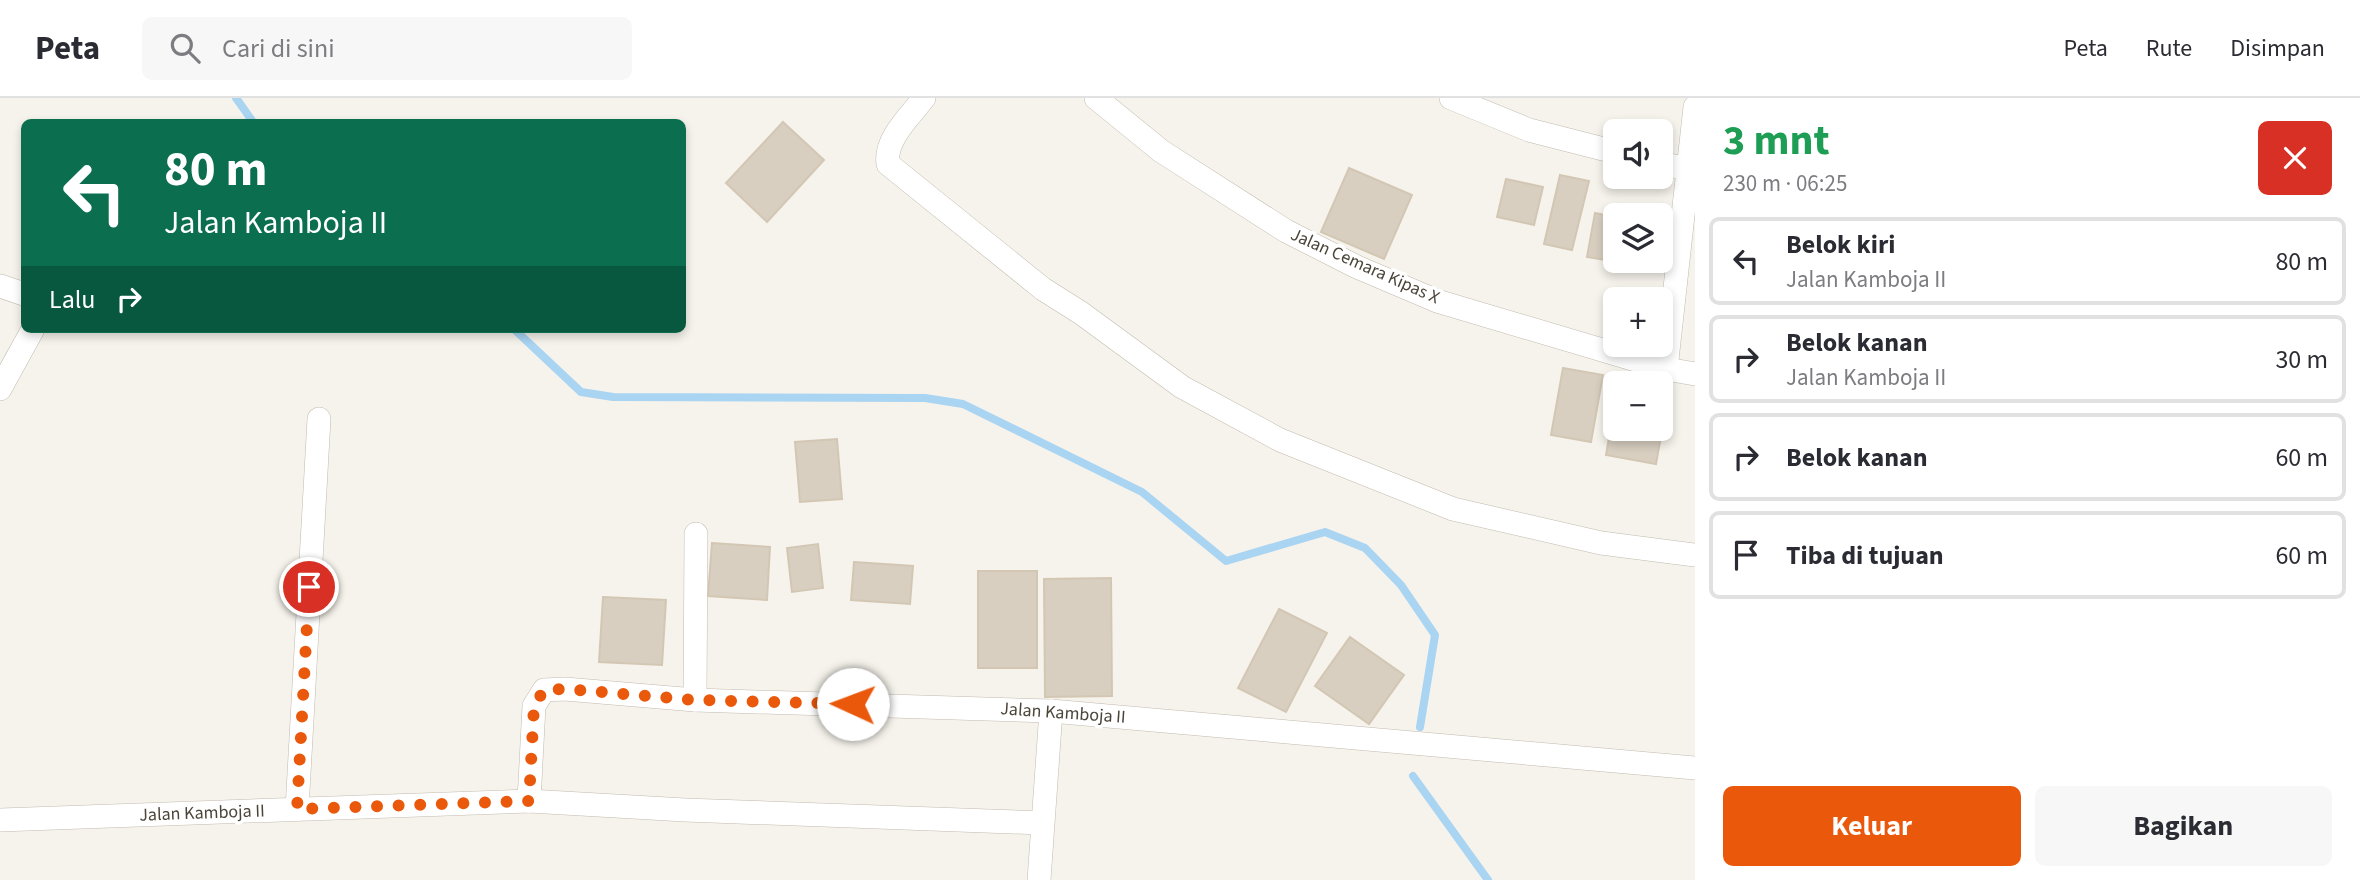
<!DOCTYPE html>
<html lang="id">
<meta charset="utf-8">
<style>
:root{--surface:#fff;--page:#f7f7f7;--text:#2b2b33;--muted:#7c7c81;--line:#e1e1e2;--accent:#ea580c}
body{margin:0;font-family:"Source Sans 3",sans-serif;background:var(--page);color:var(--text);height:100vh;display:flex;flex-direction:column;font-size:26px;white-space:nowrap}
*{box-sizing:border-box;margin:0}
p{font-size:23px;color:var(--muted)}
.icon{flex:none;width:38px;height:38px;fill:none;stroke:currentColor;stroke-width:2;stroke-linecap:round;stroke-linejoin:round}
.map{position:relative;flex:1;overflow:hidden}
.details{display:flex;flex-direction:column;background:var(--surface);width:665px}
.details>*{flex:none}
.guide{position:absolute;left:21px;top:21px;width:665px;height:214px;border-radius:10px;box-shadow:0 4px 10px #0003;background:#0b6e4f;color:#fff;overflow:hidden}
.fabs{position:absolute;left:1603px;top:21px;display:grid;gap:14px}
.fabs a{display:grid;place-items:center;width:70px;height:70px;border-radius:10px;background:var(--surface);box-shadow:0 4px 10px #0003;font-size:35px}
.pin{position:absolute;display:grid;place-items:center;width:60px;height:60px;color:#fff;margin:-30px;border:4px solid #fff;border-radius:50%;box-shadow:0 2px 7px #0007}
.me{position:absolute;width:77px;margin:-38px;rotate:272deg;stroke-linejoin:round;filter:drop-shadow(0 0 5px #0008)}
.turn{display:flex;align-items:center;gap:24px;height:147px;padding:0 28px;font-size:32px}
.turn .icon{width:91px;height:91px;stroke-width:2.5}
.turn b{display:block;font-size:49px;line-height:60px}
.then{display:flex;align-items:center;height:66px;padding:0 28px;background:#0003;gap:14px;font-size:26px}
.round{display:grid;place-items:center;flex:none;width:74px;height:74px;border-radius:10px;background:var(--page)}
.head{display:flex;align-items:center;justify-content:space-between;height:119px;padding:0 28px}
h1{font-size:42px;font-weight:700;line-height:52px;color:#1e9e55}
.action{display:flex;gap:14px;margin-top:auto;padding:14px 28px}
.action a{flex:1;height:80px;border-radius:10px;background:var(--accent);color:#fff;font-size:28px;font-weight:700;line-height:80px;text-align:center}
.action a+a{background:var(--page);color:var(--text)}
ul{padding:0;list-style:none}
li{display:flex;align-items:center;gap:21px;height:88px;margin:0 14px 10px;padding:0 14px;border:4px solid var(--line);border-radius:10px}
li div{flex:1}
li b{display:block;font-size:26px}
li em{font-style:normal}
header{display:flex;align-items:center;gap:42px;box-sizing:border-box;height:98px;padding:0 35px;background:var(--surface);border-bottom:2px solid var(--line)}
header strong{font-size:33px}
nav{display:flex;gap:38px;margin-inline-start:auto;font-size:24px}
.search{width:490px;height:63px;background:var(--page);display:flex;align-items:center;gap:18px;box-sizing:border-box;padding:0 24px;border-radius:10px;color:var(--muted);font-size:26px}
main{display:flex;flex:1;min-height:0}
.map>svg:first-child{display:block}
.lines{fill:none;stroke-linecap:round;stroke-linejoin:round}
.stream{stroke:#a9d4f2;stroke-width:8}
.building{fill:#d8cfc1;stroke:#d3c7b4;stroke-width:2}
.minor-casing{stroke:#c2bbae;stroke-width:24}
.minor{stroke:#fff;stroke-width:23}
.route{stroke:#ea580c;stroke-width:12;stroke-dasharray:0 21.6}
.labels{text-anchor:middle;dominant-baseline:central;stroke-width:7;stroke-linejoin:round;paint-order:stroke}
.street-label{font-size:18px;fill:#4b4439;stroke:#fff}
</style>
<header>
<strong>Peta</strong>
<div class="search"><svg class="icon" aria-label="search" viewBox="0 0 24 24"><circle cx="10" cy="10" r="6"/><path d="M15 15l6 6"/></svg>Cari di sini</div>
<nav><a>Peta</a><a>Rute</a><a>Disimpan</a></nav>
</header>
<main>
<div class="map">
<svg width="1695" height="782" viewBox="0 0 1695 782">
<rect width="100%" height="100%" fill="#f6f3ec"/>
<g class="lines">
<g class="stream">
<path d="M236,0L253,24"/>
<path d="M514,231L581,294L613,299L925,300L963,306L1142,394L1226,463L1325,434L1365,450L1401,487L1435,537L1420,629"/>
<path d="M1413,678L1488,782"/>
</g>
</g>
<g class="building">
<path d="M783,24L824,62L767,124L726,85Z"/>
<path d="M1349,70L1412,97L1384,161L1321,134Z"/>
<path d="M1560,77L1589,83L1572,152L1544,146Z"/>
<path d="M1506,81L1543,89L1534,127L1497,119Z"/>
<path d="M1595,115L1615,119V163H1650L1648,169L1587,159Z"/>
<path d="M1563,270L1603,277L1591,344L1551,337Z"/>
<path d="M1661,291L1669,293L1656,366L1606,357L1615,305V331H1661Z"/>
<path d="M837,341L842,401L800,404L795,344Z"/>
<path d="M712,445L770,449L767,502L708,498Z"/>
<path d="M818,446L823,490L792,494L787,450Z"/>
<path d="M854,464L913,468L910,506L851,502Z"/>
<rect x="978" y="473" width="59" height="97"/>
<path d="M1111,480L1112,598L1045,599L1044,481Z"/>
<path d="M603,499L666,502L662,567L599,564Z"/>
<path d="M1279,511L1327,535L1286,614L1238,590Z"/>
<path d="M1350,539L1404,577L1369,626L1315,588Z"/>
</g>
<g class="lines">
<defs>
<g id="minor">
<path d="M924,0C910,18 884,42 888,66L1043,191L1081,215L1182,289L1280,342L1453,411L1601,445L1695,457"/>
<path d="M1096,0L1161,53L1286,133L1357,169L1437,203L1666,271L1695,276"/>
<path d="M1451,0L1529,32L1615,54"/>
<path d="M1661,65L1695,73"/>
<path d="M0,188L24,196"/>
<path d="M1666,271L1695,9"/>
<path d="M0,291L33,231"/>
<path d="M695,602L696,436"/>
<path d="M529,703L534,608L544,592L565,591L695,602L1051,613L1695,670"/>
<path d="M297,711L319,321"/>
<path d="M0,722L529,703L685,712L1042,725"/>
<path d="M1039,782L1051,613"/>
</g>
</defs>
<use href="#minor" class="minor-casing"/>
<use href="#minor" class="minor"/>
</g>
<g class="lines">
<path class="route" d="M309,489L297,711L529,703L534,608L544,592L565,591L695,602L853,606"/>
</g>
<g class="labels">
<g class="street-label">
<text transform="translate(1365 168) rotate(24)">Jalan Cemara Kipas X</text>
<text transform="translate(1063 615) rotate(4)">Jalan Kamboja II</text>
<text transform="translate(202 715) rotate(-2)">Jalan Kamboja II</text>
</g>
</g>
</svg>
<div class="fabs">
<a><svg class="icon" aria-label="sound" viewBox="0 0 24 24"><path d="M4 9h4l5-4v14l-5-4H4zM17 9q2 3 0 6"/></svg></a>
<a><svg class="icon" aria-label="layers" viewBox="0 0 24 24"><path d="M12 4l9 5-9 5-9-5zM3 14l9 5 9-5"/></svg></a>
<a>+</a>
<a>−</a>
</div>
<div class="pin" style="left:309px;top:489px;background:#d93025"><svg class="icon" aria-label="arrive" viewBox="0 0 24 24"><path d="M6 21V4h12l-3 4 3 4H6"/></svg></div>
<svg class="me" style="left:853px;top:606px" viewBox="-20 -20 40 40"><circle r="19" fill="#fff"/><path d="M0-13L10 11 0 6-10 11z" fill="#ea580c"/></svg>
<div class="guide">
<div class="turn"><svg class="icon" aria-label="left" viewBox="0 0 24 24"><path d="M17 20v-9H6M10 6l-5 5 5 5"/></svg><div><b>80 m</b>Jalan Kamboja II</div></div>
<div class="then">Lalu<svg class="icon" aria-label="right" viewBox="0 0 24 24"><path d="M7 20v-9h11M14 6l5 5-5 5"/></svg></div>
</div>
</div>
<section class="details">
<div class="head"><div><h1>3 mnt</h1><p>230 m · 06:25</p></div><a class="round" style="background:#d93025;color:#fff"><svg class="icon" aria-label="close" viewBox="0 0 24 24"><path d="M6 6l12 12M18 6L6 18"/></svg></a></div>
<ul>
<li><svg class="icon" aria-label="left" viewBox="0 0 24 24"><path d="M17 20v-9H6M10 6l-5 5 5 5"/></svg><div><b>Belok kiri</b><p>Jalan Kamboja II</p></div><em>80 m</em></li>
<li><svg class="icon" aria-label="right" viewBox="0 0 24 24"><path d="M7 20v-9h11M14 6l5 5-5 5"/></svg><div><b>Belok kanan</b><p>Jalan Kamboja II</p></div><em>30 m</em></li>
<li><svg class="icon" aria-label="right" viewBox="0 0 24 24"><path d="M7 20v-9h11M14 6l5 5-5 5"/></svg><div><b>Belok kanan</b></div><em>60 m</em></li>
<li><svg class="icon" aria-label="arrive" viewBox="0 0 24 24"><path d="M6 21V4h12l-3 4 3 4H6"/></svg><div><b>Tiba di tujuan</b></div><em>60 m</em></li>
</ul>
<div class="action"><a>Keluar</a><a>Bagikan</a></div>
</section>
</main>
